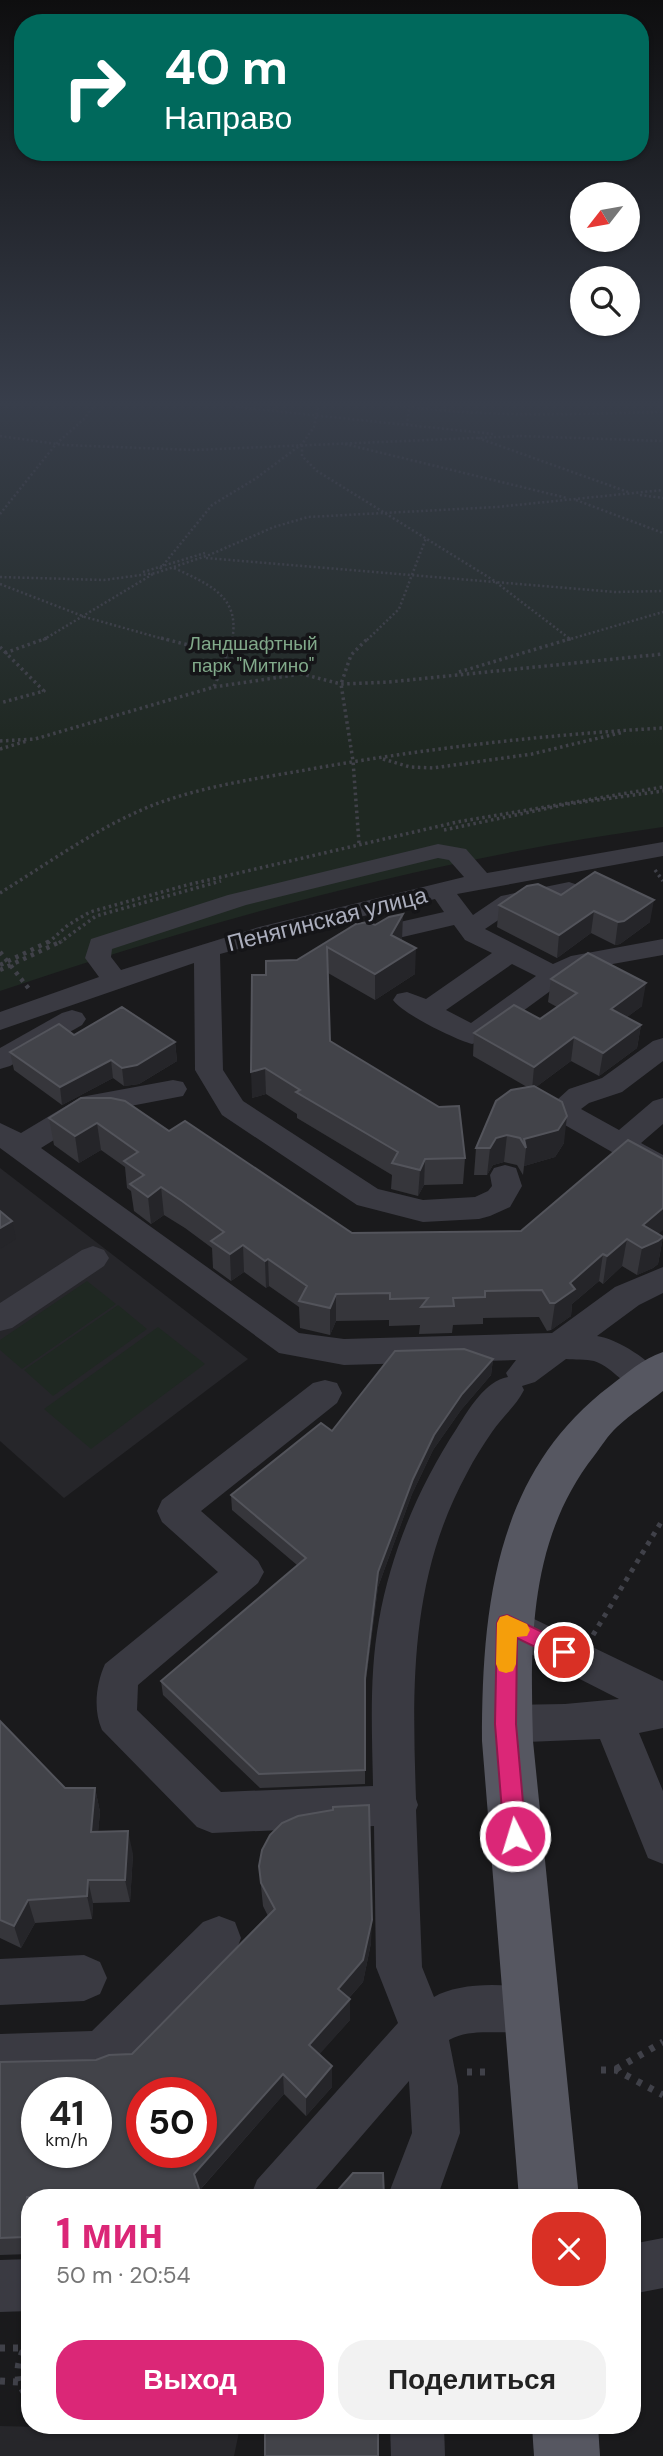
<!DOCTYPE html>
<html lang="ru">
<meta charset="utf-8">
<style>
:root{--surface:#fff;--page:#f2f2f2;--text:#222;--muted:#767676;--accent:#db2777}
body{margin:0;font-family:"DM Sans",sans-serif;background:var(--page);color:var(--text);height:100vh;display:flex;flex-direction:column;font-size:26px;white-space:nowrap}
*{box-sizing:border-box;margin:0}
p{font-size:23px;color:var(--muted)}
.icon{flex:none;width:38px;height:38px;fill:none;stroke:currentColor;stroke-width:2;stroke-linecap:round;stroke-linejoin:round}
.map{position:relative;flex:1;overflow:hidden}
.sheet{position:absolute;left:21px;top:2189px;width:620px;height:245px;display:flex;flex-direction:column;background:var(--surface);border-radius:28px;box-shadow:0 2px 5px #0004}
.sheet>*{flex:none}
.banner{position:absolute;left:14px;top:14px;width:635px;height:147px;border-radius:28px;box-shadow:0 2px 5px #0004;background:#00695c;color:#fff;overflow:hidden}
.needle{width:46px;rotate:239deg}
.fabs{position:absolute;left:570px;top:182px;display:grid;gap:14px}
.fabs a{display:grid;place-items:center;width:70px;height:70px;border-radius:50%;background:var(--surface);box-shadow:0 2px 5px #0004;font-size:35px}
.speed{position:absolute;left:21px;top:2077px;display:flex;gap:14px;font-size:35px;font-weight:700;text-align:center}
.speed>*{display:grid;place-content:center;width:91px;height:91px;border-radius:50%;background:var(--surface);box-shadow:0 2px 5px #0004;line-height:1}
.speed small{font-size:18px;font-weight:400}
.speed .limit{border:10px solid #d22;background:#fff;color:#111}
.pin{position:absolute;display:grid;place-items:center;width:60px;height:60px;color:#fff;margin:-30px;border:4px solid #fff;border-radius:50%;box-shadow:0 2px 7px #0007}
.me{position:absolute;width:77px;margin:-38px;rotate:355deg;stroke-linejoin:round;filter:drop-shadow(0 0 5px #0008)}
.turn{display:flex;align-items:center;gap:24px;height:147px;padding:0 35px;font-size:32px}
.turn .icon{width:91px;height:91px;stroke-width:2.5}
.turn b{display:block;font-size:49px;line-height:60px}
.round{display:grid;place-items:center;flex:none;width:74px;height:74px;border-radius:28px;background:var(--page)}
.head{display:flex;align-items:center;justify-content:space-between;height:119px;padding:0 35px}
h1{font-size:42px;font-weight:700;line-height:52px;color:var(--accent)}
.primary-button{display:flex;gap:14px;margin-top:auto;padding:14px 35px}
.primary-button a{flex:1;height:80px;border-radius:28px;background:var(--accent);color:#fff;font-size:28px;font-weight:700;line-height:80px;text-align:center}
.primary-button a+a{background:var(--page);color:var(--text)}
.map>svg:first-child{display:block}
.built{fill:#26262a}
.green{fill:#1f2822}
.lines{fill:none;stroke-linecap:round;stroke-linejoin:round}
.path-far4{stroke:#404149;stroke-width:2.5;stroke-dasharray:2 2.5;stroke-linecap:butt}
.path-far3{stroke:#404149;stroke-width:3.5;stroke-dasharray:2.5 3.5;stroke-linecap:butt}
.path-far2{stroke:#404149;stroke-width:4.5;stroke-dasharray:3.5 5;stroke-linecap:butt}
.path-far1{stroke:#404149;stroke-width:5;stroke-dasharray:4.5 6;stroke-linecap:butt}
.path{stroke:#404149;stroke-width:7;stroke-dasharray:5 8;stroke-linecap:butt}
.minor{fill:#3a3a42;fill-rule:evenodd}
.major{fill:#565761;fill-rule:evenodd}
.wall{fill:#36363b}
.shaded-wall{fill:#252529}
.building{fill:#424349;stroke:#53545b;stroke-width:2;fill-rule:evenodd}
.route{fill:#db2777;stroke:#8e194d;stroke-width:2}
.slow{fill:#f59e0b}
.labels{text-anchor:middle;dominant-baseline:central;stroke-width:7;stroke-linejoin:round;paint-order:stroke}
.far-park-label{font-size:19px;fill:#81a98a;stroke:#151518}
.street-label{font-size:23px;fill:#abaebd;stroke:#151518}
</style>
<div class="map">
<svg width="663" height="2456" viewBox="0 0 663 2456">
<rect width="100%" height="100%" fill="#1a1a1c"/>
<g class="built">
<path d="M0,1168L248,1359L64,1498L0,1441Z"/>
<path d="M0,2426L239,2432L234,2456H0Z"/>
</g>
<g class="green">
<path d="M0,403H663V827C437,858 216,918 0,991Z"/>
<path d="M87,1281L116,1304L22,1369L0,1350V1340Z"/>
<path d="M118,1305L147,1329L53,1396L24,1370Z"/>
<path d="M158,1327L205,1364L91,1449L44,1409Z"/>
</g>
<g class="lines">
<g class="path-far4">
<path d="M223,403L245,408L494,434"/>
<path d="M386,403C477,419 571,414 663,412"/>
<path d="M555,403H614"/>
<path d="M655,403L663,407"/>
<path d="M407,425L409,407"/>
<path d="M0,436L64,445L194,450L521,436"/>
<path d="M520,436L663,441"/>
<path d="M478,438L628,492"/>
<path d="M345,444L567,498"/>
<path d="M302,445V456L317,471L493,580L570,639"/>
<path d="M640,495L663,498"/>
<path d="M576,500L663,533"/>
<path d="M0,514L56,444L84,419L92,408L90,403"/>
<path d="M206,558L615,592L663,591"/>
<path d="M174,568C208,584 241,596 232,640"/>
<path d="M160,569L212,505L255,479L302,444L314,427L319,403"/>
<path d="M143,572L205,553"/>
<path d="M0,577L104,580L156,573L209,555L274,527L308,517L497,507L663,490"/>
<path d="M0,584L85,617L167,640"/>
<path d="M43,640L153,574"/>
<path d="M367,640L399,609L426,538"/>
<path d="M567,640L663,612"/>
</g>
<g class="path-far3">
<path d="M161,638L341,684L389,682L663,654"/>
<path d="M0,647L44,691L0,703"/>
<path d="M5,653L47,638"/>
<path d="M459,672L573,638"/>
<path d="M214,687L294,675"/>
<path d="M0,741L35,739L214,687L233,638"/>
<path d="M0,749L27,741"/>
<path d="M383,759L410,767L433,768L532,754L624,732"/>
<path d="M444,830L568,804L663,791"/>
<path d="M359,843L353,761L341,684L351,655L368,638"/>
<path d="M655,870L663,881"/>
<path d="M0,893C50,862 101,825 156,804C202,787 253,779 300,771C420,749 541,735 663,728"/>
<path d="M48,943L68,925L90,912L187,885L457,822L663,787"/>
<path d="M59,943L96,916L221,881"/>
</g>
<g class="path-far2">
<path d="M0,952L29,989"/>
<path d="M0,965L50,941"/>
<path d="M0,970L62,941"/>
</g>
<path class="path-far1" d="M593,1635L663,1519"/>
<g class="path">
<path d="M616,2069L663,2042"/>
<path d="M601,2070H616L663,2095"/>
<path d="M467,2072H486"/>
<path d="M30,2340C16,2359 12,2382 30,2399"/>
<path d="M0,2348H23"/>
<path d="M0,2381L19,2382"/>
</g>
<g class="minor">
<path d="M663,842V856L457,894L473,915L501,896L569,882L578,885L582,890L578,895L518,907L485,929L553,964L571,956L663,939V955L579,970L482,1041L472,1044C454,1039 403,1014 393,1000L397,994L407,992L426,999L492,953L465,940L454,925L360,947L351,945L347,939L351,933L444,912L435,899L326,925L220,954L223,1070L243,1101L378,1189L423,1200L475,1197L488,1191L492,1186L490,1175L494,1168L505,1165L516,1168L522,1186L510,1207L490,1216L479,1219L423,1222L357,1205L222,1115L195,1070L194,963L0,1030V1012L99,977L85,958L91,939L228,895L438,844L466,849L487,873ZM438,858L449,860L464,877L259,927L121,970L111,957L112,949L246,905ZM512,964L536,976L471,1023L446,1010Z"/>
<path d="M72,1010L82,1013L86,1019L82,1025L10,1066L0,1069V1048L62,1013Z"/>
<path d="M663,1038V1061L622,1092L589,1103L581,1109L619,1130L653,1101L663,1098V1124L641,1143L663,1155V1178L652,1175L551,1117L546,1110L569,1089L602,1078L653,1041Z"/>
<path d="M173,1080L183,1082L187,1089L183,1096L99,1112L41,1148L299,1333L344,1339L552,1333L615,1287L663,1267V1293L639,1305L597,1336C616,1338 654,1362 663,1379L658,1388C627,1398 619,1369 594,1361C586,1359 574,1360 566,1359L535,1382L522,1386L524,1390C516,1406 502,1417 492,1432C483,1445 474,1459 467,1473C410,1577 412,1685 416,1799L418,1805L416,1810L422,1967L434,1997C460,1981 519,1982 547,1994L554,2010L547,2026C515,2040 477,2024 449,2040L458,2086L460,2133L437,2198H387L412,2133L409,2081L308,2198H250L257,2180L398,2023L376,1967L374,1826L212,1833L197,1827L102,1730C93,1710 96,1684 105,1664L218,1572L162,1522L157,1511L162,1500L313,1383L325,1380L337,1383L342,1393L337,1403L201,1511L258,1561L264,1572L258,1583L138,1685L137,1710L221,1792L373,1786C372,1731 369,1675 379,1620C391,1552 419,1486 457,1428C469,1409 485,1381 508,1377L506,1373L516,1360L344,1365L279,1353L0,1148V1123L21,1133L81,1097Z"/>
<path d="M93,1246L104,1250L109,1258L104,1266L12,1328L0,1331V1303L82,1250Z"/>
<path d="M507,1606L663,1681V1728L639,1733L663,1791V1864L648,1858L600,1739L505,1743L491,1737L485,1724L491,1711L505,1705L565,1704L619,1699L493,1635L488,1623L493,1611Z"/>
<path d="M219,1916L235,1922L241,1938L235,1954L119,2071L102,2078L0,2082V2034L92,2031L203,1922Z"/>
<path d="M84,1955L100,1962L107,1978L100,1994L84,2001L0,2005V1959Z"/>
<path d="M663,2238V2288L632,2294V2244Z"/>
<path d="M30,2259V2311L0,2312V2260Z"/>
<path d="M390,2426H444L445,2456H391Z"/>
</g>
<g class="major">
<path d="M663,1352V1391C648,1403 631,1414 617,1427C608,1435 601,1447 594,1456C529,1539 530,1641 533,1741L579,2198H519L482,1741C482,1608 495,1473 610,1386C627,1373 642,1359 663,1352Z"/>
<path d="M532,2426H598L600,2456H534Z"/>
</g>
</g>
<g class="wall">
<path d="M561,895L650,922L620,944L615,945L591,933L557,958L497,927L499,905Z"/>
<path d="M356,924L402,940L415,974L375,1000L328,973L330,1041L465,1158L463,1184L424,1185L418,1196L391,1189L392,1175L297,1118V1114L266,1094L252,1098L266,975L297,960Z"/>
<path d="M551,979L642,1006L627,1017L641,1025L637,1048L599,1076L571,1061L536,1087L564,1143L555,1157L524,1166L523,1175L517,1165L504,1162L493,1165L487,1175H474L476,1148L527,1087L473,1056L474,1033L540,1019L557,1007L548,1002Z"/>
<path d="M74,1035L175,1042L177,1061L139,1084L124,1086L113,1078L62,1105L14,1070L10,1052Z"/>
<path d="M81,1098L169,1131L352,1233L658,1234L663,1237L658,1264L653,1268L637,1275L622,1266L603,1284L599,1281L572,1304L571,1316L551,1330L547,1331L539,1317L483,1318V1324L453,1325L452,1333L419,1334L420,1325L389,1326V1320L336,1321L330,1335L300,1328L299,1307L269,1286L266,1288L244,1272L231,1281L213,1268L212,1248L185,1228L164,1215L151,1224L134,1211L131,1191L127,1188L125,1167L101,1150L79,1163L54,1145L49,1118Z"/>
<path d="M493,1359L491,1375L461,1410L433,1450L412,1494L378,1587L365,1688V1784L260,1788L163,1695L161,1681L297,1565L232,1510L231,1495L332,1431Z"/>
<path d="M0,1721L65,1788H95L100,1812L98,1832L133,1854L130,1902L93,1903L92,1919L35,1923L21,1948L0,1938Z"/>
<path d="M259,1866L371,1943L363,1982L349,1998L350,1999V2020L319,2054L332,2087L306,2116L284,2094L200,2190L202,2198H30V2254L0,2255V2062L96,2060L132,2054L268,1916L263,1906Z"/>
</g>
<g class="shaded-wall">
<path d="M654,900L650,922L620,944L615,945L618,922Z"/>
<path d="M594,911L591,933L557,958L559,935Z"/>
<path d="M403,914L402,940L390,961L391,935Z"/>
<path d="M416,948L415,974L375,1000V974Z"/>
<path d="M646,983L642,1006L607,1032L611,1009Z"/>
<path d="M641,1025L637,1048L599,1076L603,1053Z"/>
<path d="M574,1037L571,1061L532,1090L534,1067Z"/>
<path d="M175,1042L177,1061L139,1084L124,1086L122,1068Z"/>
<path d="M111,1060L113,1078L62,1105L60,1087Z"/>
<path d="M265,1068L266,1094L252,1098L251,1072Z"/>
<path d="M567,1116L564,1143L555,1157L524,1166L526,1148L524,1139Z"/>
<path d="M97,1123L101,1150L79,1163L75,1136Z"/>
<path d="M507,1135L504,1162L493,1165L487,1175L490,1148L496,1138Z"/>
<path d="M425,1159L424,1185L418,1196L420,1170Z"/>
<path d="M161,1187L164,1215L151,1224L148,1197Z"/>
<path d="M663,1208V1230L644,1247L663,1237L658,1264L653,1268L637,1275L642,1248L643,1225Z"/>
<path d="M12,1221L16,1239L0,1249V1228Z"/>
<path d="M627,1239L622,1266L603,1284L607,1256Z"/>
<path d="M243,1245L244,1272L231,1281L230,1254Z"/>
<path d="M603,1254L599,1281L572,1304L571,1316L551,1330L555,1303L570,1283Z"/>
<path d="M268,1259L269,1286L266,1288L265,1261Z"/>
<path d="M336,1294V1321L330,1335V1308Z"/>
<path d="M493,1359L491,1375L461,1410L433,1450L412,1494L378,1587L364,1692L365,1678L378,1572L413,1479L434,1435L462,1394Z"/>
<path d="M95,1788L100,1812L96,1856L91,1832Z"/>
<path d="M128,1831L133,1854L130,1902L125,1880Z"/>
<path d="M88,1880L93,1903L92,1919L87,1896Z"/>
<path d="M28,1900L35,1923L21,1948L14,1926Z"/>
<path d="M372,1920L371,1943L363,1982L338,2010V1989Z"/>
<path d="M350,1999V2020L310,2065L309,2045Z"/>
<path d="M332,2066V2087L306,2116V2097Z"/>
<path d="M283,2074L284,2094L197,2193L194,2174Z"/>
<path d="M27,2197L30,2203V2250L24,2237Z"/>
</g>
<g class="building">
<path d="M595,872L654,900L624,921L618,922L594,911L559,935L499,905L527,886L538,884L561,895Z"/>
<path d="M403,914L391,935L416,948L375,974L327,947L330,1041L439,1107L459,1106L465,1158L425,1159L420,1170L392,1163L398,1152L296,1092L300,1090L265,1068L251,1072L252,975H266V961L297,960L356,924L368,922L375,925L389,917Z"/>
<path d="M588,953L646,983L611,1009L641,1025L603,1053L574,1037L534,1067L474,1033L514,1005L540,1019L577,993L551,979Z"/>
<path d="M122,1007L175,1042L137,1065L122,1068L111,1060L60,1087L10,1052L59,1024L74,1035Z"/>
<path d="M534,1086L562,1102L567,1116L558,1130L524,1139L526,1148L520,1138L507,1135L496,1138L490,1148H476L496,1101L511,1090Z"/>
<path d="M81,1098H111L125,1101L169,1131L185,1121L352,1233L521,1231L628,1140L663,1159V1208L643,1225L663,1237L658,1241L642,1248L627,1239L607,1256L603,1254L570,1283L575,1289L555,1303H550L542,1290L485,1291V1297L453,1298L454,1306L421,1307L428,1298L390,1299V1293L336,1294L330,1308L299,1301L307,1286L268,1259L265,1261L243,1245L230,1254L211,1241L224,1232L182,1201L161,1187L148,1197L130,1184L144,1175L124,1161L138,1152L97,1123L75,1136L49,1118Z"/>
<path d="M0,1211L12,1221L0,1228Z"/>
<path d="M464,1349L493,1359L462,1394L434,1435L413,1479L378,1572L365,1678V1770L259,1774L161,1681L306,1558L231,1495L321,1423L332,1431L395,1351Z"/>
<path d="M0,1721L65,1788H95L91,1832L128,1831L125,1880H88L87,1896L28,1900L14,1926L0,1920Z"/>
<path d="M369,1805L372,1920L363,1960L338,1989L350,1999L309,2045L332,2066L306,2097L283,2074L194,2174L202,2198H161L158,2191L27,2197L24,2237L0,2238V2062L96,2060L109,2055L132,2054L275,1909L261,1883L259,1866L262,1850L270,1835L282,1823L298,1816L333,1810V1807ZM37,2093H96V2152H37ZM142,2093H201V2152H142Z"/>
<path d="M353,2173H383L384,2198H331Z"/>
<rect x="265" y="2426" width="113" height="30"/>
</g>
<linearGradient id="sky" x2="0" y2="1"><stop stop-color="#0e0e0f"/><stop offset="0.54" stop-color="#383e4b"/><stop offset="1" stop-color="#383e4b" stop-opacity="0"/></linearGradient>
<rect width="663" height="747" fill="url(#sky)"/>
<path class="route" d="M507,1615L571,1646L574,1652L571,1658L564,1661L517,1638L516,1724L526,1836L523,1843L515,1846L507,1843L504,1836L495,1724L497,1623L500,1617Z"/>
<path class="slow" d="M507,1615L527,1624L530,1630L527,1636L517,1637L516,1664L513,1671L506,1673L499,1671L496,1664L497,1623L500,1617Z"/>
<g class="labels">
<g class="far-park-label">
<text x="253" y="643">Ландшафтный<tspan x="253" dy="22">парк "Митино"</tspan></text>
</g>
<g class="street-label">
<text transform="translate(327 919) rotate(-14)">Пенягинская улица</text>
</g>
</g>
</svg>
<div class="fabs">
<a><svg class="needle" viewBox="-14 -14 28 28"><path d="M0-13l5 13h-10z" fill="#e53935"/><path d="M0 13l5-13h-10z" fill="#767676"/></svg></a>
<a><svg class="icon" aria-label="search" viewBox="0 0 24 24"><circle cx="10" cy="10" r="6"/><path d="M15 15l6 6"/></svg></a>
</div>
<div class="speed"><div>41<small>km/h</small></div><div class="limit">50</div></div>
<div class="pin" style="left:564px;top:1652px;background:#d93025"><svg class="icon" aria-label="arrive" viewBox="0 0 24 24"><path d="M6 21V4h12l-3 4 3 4H6"/></svg></div>
<svg class="me" style="left:515px;top:1836px" viewBox="-20 -20 40 40"><circle r="17" fill="#db2777" stroke="#fff" stroke-width="3"/><path d="M0-11L8 9 0 5-8 9z" fill="#fff"/></svg>
<div class="banner">
<div class="turn"><svg class="icon" aria-label="right" viewBox="0 0 24 24"><path d="M7 20v-9h11M14 6l5 5-5 5"/></svg><div><b>40 m</b>Направо</div></div>
</div>
<section class="sheet">
<div class="head"><div><h1>1 мин</h1><p>50 m · 20:54</p></div><a class="round" style="background:#d93025;color:#fff"><svg class="icon" aria-label="close" viewBox="0 0 24 24"><path d="M6 6l12 12M18 6L6 18"/></svg></a></div>
<div class="primary-button"><a>Выход</a><a>Поделиться</a></div>
</section>
</div>
